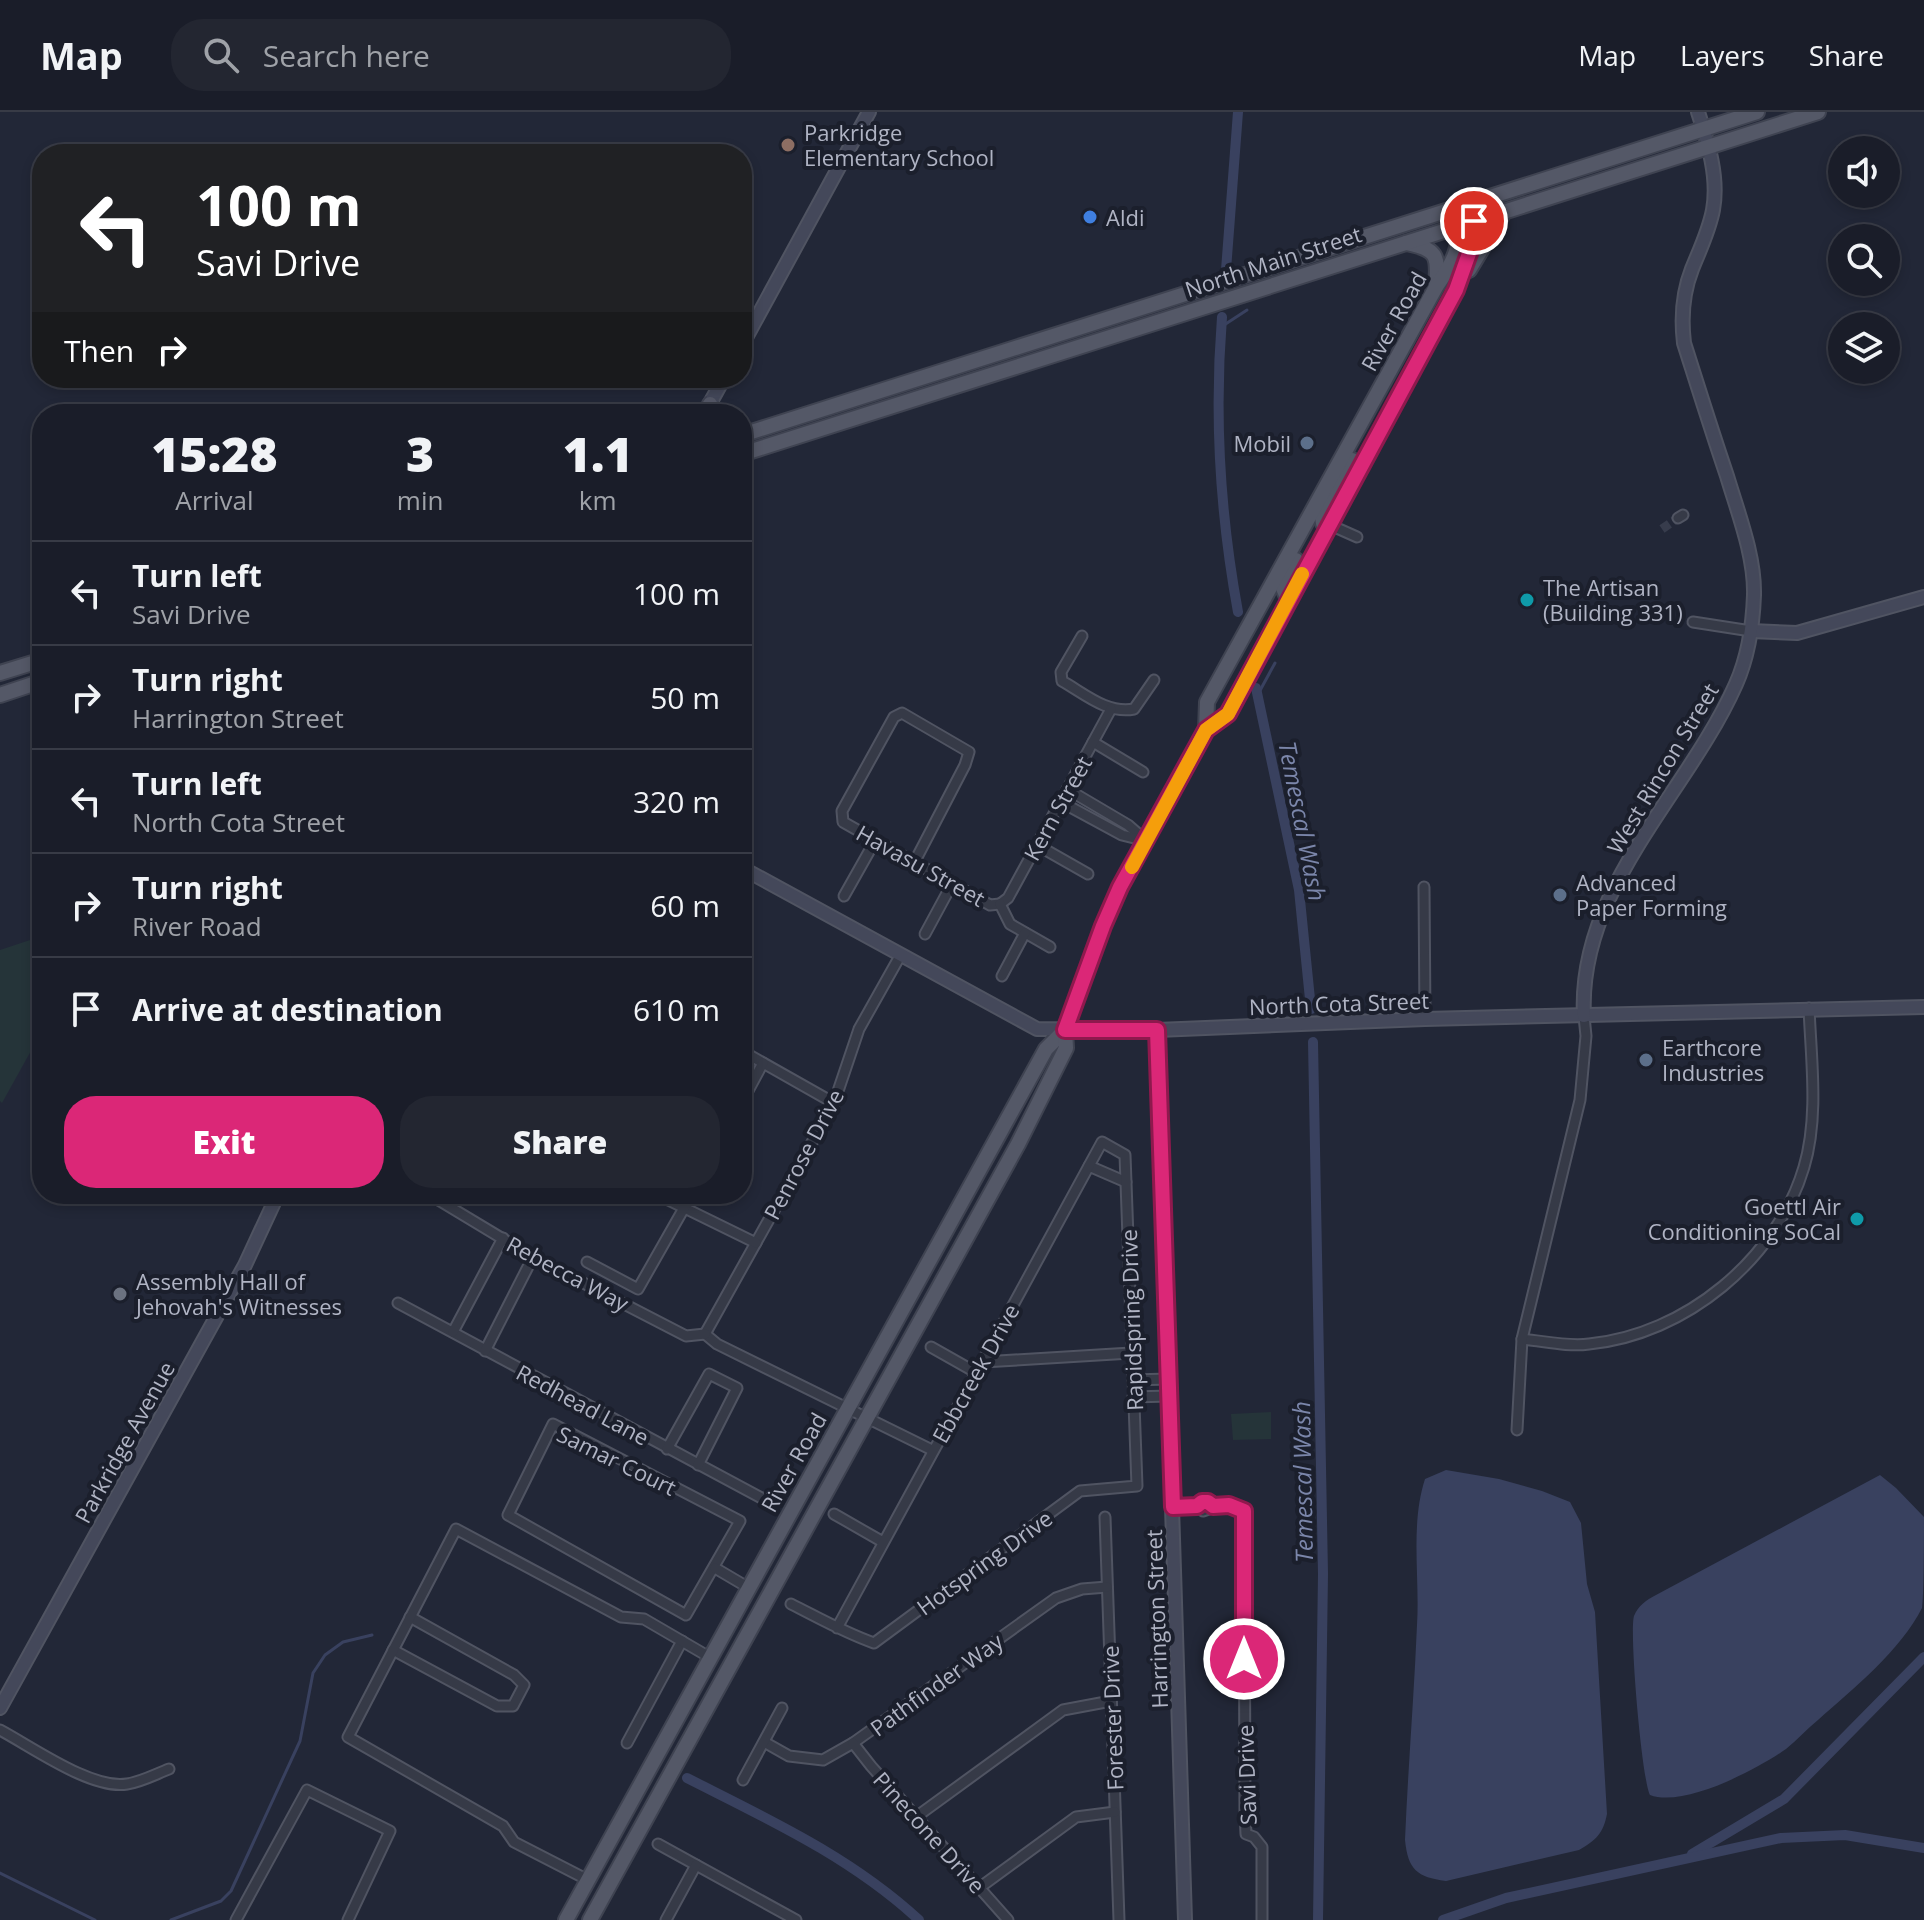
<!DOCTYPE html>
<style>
:root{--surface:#1a1d29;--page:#232631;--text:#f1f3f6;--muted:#9fa2a8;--line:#383b46;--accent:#db2777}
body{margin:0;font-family:"Open Sans",sans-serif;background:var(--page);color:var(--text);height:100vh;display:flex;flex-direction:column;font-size:30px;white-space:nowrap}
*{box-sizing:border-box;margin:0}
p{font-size:26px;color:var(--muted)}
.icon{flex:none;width:44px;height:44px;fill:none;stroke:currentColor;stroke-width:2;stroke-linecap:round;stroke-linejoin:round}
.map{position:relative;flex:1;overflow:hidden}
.sheet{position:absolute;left:32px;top:292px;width:720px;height:800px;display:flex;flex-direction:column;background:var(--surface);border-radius:32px;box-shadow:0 4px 12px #0003,0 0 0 2px var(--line)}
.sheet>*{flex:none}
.banner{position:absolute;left:32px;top:32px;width:720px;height:244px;border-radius:32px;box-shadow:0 4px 12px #0003,0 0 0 2px var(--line);background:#202124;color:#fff;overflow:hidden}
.controls{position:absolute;left:1828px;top:24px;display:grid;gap:16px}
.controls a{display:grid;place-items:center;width:72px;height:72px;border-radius:50%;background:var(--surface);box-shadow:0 4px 12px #0003,0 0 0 2px var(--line);font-size:40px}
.pin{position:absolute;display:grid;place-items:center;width:68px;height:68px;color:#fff;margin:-34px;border:4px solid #fff;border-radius:50%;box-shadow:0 2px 8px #0007}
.me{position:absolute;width:88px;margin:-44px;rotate:0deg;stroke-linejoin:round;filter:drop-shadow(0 0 6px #0008)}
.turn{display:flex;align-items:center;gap:28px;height:168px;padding:0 32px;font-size:36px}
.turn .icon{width:104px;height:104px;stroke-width:2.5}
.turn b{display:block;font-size:56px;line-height:68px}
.then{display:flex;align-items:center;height:76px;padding:0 32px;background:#0003;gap:16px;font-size:30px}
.eta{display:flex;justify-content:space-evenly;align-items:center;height:136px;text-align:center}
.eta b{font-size:48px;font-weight:800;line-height:56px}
.primary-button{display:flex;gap:16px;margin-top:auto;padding:16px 32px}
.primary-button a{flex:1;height:92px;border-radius:32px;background:var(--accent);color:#fff;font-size:32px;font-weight:800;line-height:92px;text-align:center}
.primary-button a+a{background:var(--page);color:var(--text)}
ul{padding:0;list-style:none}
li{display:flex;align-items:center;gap:24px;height:104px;padding:0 32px;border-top:2px solid var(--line)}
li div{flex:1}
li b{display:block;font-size:30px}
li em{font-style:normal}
header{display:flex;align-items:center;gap:48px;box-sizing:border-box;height:112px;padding:0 40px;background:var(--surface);border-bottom:2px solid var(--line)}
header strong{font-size:38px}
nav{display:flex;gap:44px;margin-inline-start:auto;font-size:28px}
.search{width:560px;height:72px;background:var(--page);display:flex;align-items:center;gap:20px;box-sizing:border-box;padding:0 28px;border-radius:32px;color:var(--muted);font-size:30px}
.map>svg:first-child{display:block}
.green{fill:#253439}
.water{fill:#39415f}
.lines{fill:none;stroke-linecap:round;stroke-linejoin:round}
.stream{stroke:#39415f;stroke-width:3}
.canal{stroke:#39415f;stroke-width:10}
.street-tunnel{stroke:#373c4c;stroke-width:9;stroke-dasharray:9 4.5;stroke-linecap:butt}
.street-casing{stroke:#505462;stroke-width:13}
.secondary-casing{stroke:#505462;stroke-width:16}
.primary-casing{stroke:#3f4351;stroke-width:18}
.street{stroke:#363a47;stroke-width:9}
.secondary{stroke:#44485a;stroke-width:12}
.primary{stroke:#545867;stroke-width:14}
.route-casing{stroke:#8e194d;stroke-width:20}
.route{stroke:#db2777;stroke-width:14}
.slow{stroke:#f59e0b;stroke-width:14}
.education-dot{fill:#8d6e63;stroke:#1b1f2c;stroke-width:3}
.shop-dot{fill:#3f7fe0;stroke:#1b1f2c;stroke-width:3}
.service-dot{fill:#5c6f8a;stroke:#1b1f2c;stroke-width:3}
.culture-dot{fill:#0f9aa8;stroke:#1b1f2c;stroke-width:3}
.worship-dot{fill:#6b7280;stroke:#1b1f2c;stroke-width:3}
.labels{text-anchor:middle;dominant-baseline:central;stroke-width:8;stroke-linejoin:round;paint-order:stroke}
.poi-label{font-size:22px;fill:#b0b4c4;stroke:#1b1f2c;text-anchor:start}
.street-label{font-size:22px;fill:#b0b4c4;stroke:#1b1f2c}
.water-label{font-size:24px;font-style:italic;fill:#7b86aa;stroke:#1b1f2c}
</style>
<header>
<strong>Map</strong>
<div class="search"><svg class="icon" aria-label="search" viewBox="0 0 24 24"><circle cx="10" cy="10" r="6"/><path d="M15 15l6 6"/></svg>Search here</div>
<nav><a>Map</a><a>Layers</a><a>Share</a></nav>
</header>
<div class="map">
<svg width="1924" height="1808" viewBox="0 0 1924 1808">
<rect width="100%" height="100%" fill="#222737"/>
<g class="green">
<path d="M42,824V919L2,991L0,989V838Z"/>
<path d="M1271,1300V1327L1233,1328L1231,1302Z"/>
</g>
<g class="water">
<path d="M1446,1358L1499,1367L1542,1379L1570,1390L1581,1411L1587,1472L1595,1500L1607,1702C1603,1722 1596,1728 1579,1738L1446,1769C1417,1765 1408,1758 1405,1728C1408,1656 1414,1585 1417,1513C1420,1466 1410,1413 1425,1367Z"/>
<path d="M1880,1363L1896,1376L1924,1405C1924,1422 1924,1484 1922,1496C1901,1538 1853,1577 1818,1608C1807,1617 1797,1628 1786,1637C1758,1657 1684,1696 1650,1683C1642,1669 1629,1520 1634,1504C1638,1494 1646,1488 1656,1483Z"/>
</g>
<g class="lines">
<g class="stream">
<path d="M1221,215L1247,198"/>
<path d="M1257,584L1275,551"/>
<path d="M0,1761L95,1808"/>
<path d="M171,1808L221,1789L231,1779L300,1629L313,1561L325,1543L343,1530L372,1523"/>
</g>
<g class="canal">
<path d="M1226,158L1238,0"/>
<path d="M1222,205C1214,305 1220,402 1238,500"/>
<path d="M1256,576L1299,778L1311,897"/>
<path d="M1313,930L1323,1462L1318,1808"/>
<path d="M687,1666C768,1707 851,1745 919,1808"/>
<path d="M1692,1742L1784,1687L1924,1545"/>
<path d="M1443,1808L1506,1786L1781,1726L1845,1723L1924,1736"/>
</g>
<path class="street-tunnel" d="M1662,417L1678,406"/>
<defs>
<g id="street">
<path d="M1678,406L1683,403"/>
<path d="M1330,413L1357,425"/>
<path d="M1693,510L1751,519"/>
<path d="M1082,524L1061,560L1062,569C1085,582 1107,602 1134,597L1154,568"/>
<path d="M1093,630L1143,660"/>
<path d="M1067,677L1128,713L1144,727"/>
<path d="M1061,690L1122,723L1146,729"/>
<path d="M1037,733L1088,762"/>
<path d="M914,751L965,653L969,640L902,601L894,605L842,699L843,710L990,793L1000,792"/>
<path d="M1424,775L1425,907"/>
<path d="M844,784L875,729"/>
<path d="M1000,792L1008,786L1111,597"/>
<path d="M1000,792L1010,812L1050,835"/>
<path d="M925,822L952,772"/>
<path d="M900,844L859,917L834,991L705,1222L717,1232L932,1338"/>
<path d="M1002,864L1025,821"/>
<path d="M742,939L834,991"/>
<path d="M742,990L763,951"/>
<path d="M1089,1054L1126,1070"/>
<path d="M656,1082L756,1131"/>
<path d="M435,1086L533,1145L686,1224L705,1222"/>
<path d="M587,1150L638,1177L692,1082"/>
<path d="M398,1191L769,1390"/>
<path d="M453,1220L503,1126"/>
<path d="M1522,1227C1544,1229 1567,1235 1589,1232C1685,1223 1777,1147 1804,1055C1819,1005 1811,947 1809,896"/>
<path d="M931,1235L977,1261"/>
<path d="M485,1239L533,1145"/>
<path d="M983,1250L1131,1241"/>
<path d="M1133,1268L1168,1267"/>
<path d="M1133,1285L1169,1284"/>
<path d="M553,1312L740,1409L686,1503L508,1403Z"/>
<path d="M1517,1318L1522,1227L1580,988L1586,924L1584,904"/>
<path d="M667,1337L709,1262L737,1276L698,1353"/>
<path d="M1173,1395L1197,1394L1203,1399L1220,1393L1244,1399L1245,1702L1246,1722L1254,1725L1262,1735V1808"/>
<path d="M834,1402L883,1430"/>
<path d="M1105,1405L1119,1808"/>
<path d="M715,1456L749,1476"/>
<path d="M791,1492C819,1506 845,1521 874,1531L1080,1379L1137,1374L1125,1043L1102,1030L837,1516"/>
<path d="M393,1538L497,1594H513L524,1573L514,1563L410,1505"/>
<path d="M0,1618C32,1635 92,1678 127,1672C141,1670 156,1662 169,1657"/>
<path d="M764,1630L789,1644L823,1648L853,1631L1056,1486L1082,1477L1107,1475"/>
<path d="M627,1631L682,1529"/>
<path d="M853,1631L871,1654L1008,1808"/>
<path d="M743,1668L782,1596"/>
<path d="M916,1705L1063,1598L1111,1589"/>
<path d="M658,1732L796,1808"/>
<path d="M588,1768L514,1730L503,1714L348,1625L456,1417L621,1505L644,1507L711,1546"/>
<path d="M979,1776L1076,1705L1115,1700"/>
<path d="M236,1808L307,1678L390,1719L348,1808"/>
<path d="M666,1808L696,1753"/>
</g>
<g id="secondary">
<path d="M742,233L869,0"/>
<path d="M704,302L724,266"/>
<path d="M1751,519L1797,521L1924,485"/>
<path d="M742,756L1037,917L1157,918L1425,907L1924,895"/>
<path d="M1584,904C1577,776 1688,681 1736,572C1748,545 1753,511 1754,483C1755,444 1738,401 1727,364C1712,320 1698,275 1684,231C1681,206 1683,180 1692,157C1700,137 1709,119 1713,98C1719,65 1708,31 1698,0"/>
<path d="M1157,918L1185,1808"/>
<path d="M0,1596L245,1153L278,1082"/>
</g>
<g id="primary">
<path d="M1406,131C1437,137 1439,143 1436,174"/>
<path d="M1469,158L1504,100"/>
<path d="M710,292L714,302"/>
<path d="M742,323L1757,0"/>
<path d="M742,342L1818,0"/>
<path d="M1330,413L1323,411L1322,405L1352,348"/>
<path d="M1288,487L1283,476L1296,448"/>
<path d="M0,561L42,548"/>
<path d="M0,583L42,569"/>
<path d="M1206,618L1207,590L1436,175C1456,147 1458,139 1462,105"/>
<path d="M566,1808L1046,937L1065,918L1103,814L1120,775L1206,618L1228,602L1456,178L1473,123L1474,109L1463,93"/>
<path d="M590,1808L1018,1032L1066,936L1065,918"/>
</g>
</defs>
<use href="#street" class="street-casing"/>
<use href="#secondary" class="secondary-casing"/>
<use href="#primary" class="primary-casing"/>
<use href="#street" class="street"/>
<use href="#secondary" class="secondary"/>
<use href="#primary" class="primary"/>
</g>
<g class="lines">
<defs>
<path id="route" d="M1244,1547V1399L1229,1393L1213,1394L1208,1390H1202L1197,1394L1173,1395L1157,918H1065L1103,814L1120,775L1206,618L1228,602L1456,178L1472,133L1474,109"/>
</defs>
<use href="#route" class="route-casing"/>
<use href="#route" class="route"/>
<path class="slow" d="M1132,755L1206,618L1228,602L1302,462"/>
</g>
<circle class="education-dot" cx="788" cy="33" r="8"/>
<circle class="shop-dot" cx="1090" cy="105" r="8"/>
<g class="service-dot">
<circle cx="1307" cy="331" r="8"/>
<circle cx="1560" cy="783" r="8"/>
<circle cx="1646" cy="948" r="8"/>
</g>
<g class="culture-dot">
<circle cx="1527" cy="488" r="8"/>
<circle cx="1857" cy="1107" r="8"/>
</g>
<circle class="worship-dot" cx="120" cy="1182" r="8"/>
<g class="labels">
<g class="poi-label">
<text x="804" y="20">Parkridge<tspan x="804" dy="25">Elementary School</tspan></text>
<text x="1106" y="105">Aldi</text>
<text x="1291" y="331" text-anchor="end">Mobil</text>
<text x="1543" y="475">The Artisan<tspan x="1543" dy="25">(Building 331)</tspan></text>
<text x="1576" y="770">Advanced<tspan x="1576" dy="25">Paper Forming</tspan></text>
<text x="1662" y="935">Earthcore<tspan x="1662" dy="25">Industries</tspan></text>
<text x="1841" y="1094" text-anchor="end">Goettl Air<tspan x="1841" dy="25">Conditioning SoCal</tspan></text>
<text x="136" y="1169">Assembly Hall of<tspan x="136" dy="25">Jehovah's Witnesses</tspan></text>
</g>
<g class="street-label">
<text transform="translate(1273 149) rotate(-18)">North Main Street</text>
<text transform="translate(1393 209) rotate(-61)">River Road</text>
<text transform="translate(1662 656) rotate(-59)">West Rincon Street</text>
<text transform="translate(1057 696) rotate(-61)">Kern Street</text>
<text transform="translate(921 753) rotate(29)">Havasu Street</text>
<text transform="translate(1339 891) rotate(-2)">North Cota Street</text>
<text transform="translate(803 1042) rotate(-62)">Penrose Drive</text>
<text transform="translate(568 1161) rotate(28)">Rebecca Way</text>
<text transform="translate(1131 1208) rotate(-92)">Rapidspring Drive</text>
<text transform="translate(975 1261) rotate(-61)">Ebbcreek Drive</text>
<text transform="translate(583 1292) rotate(28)">Redhead Lane</text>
<text transform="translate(124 1330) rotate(-61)">Parkridge Avenue</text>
<text transform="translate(617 1348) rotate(26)">Samar Court</text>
<text transform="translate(793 1350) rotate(-61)">River Road</text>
<text transform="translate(984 1450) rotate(-36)">Hotspring Drive</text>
<text transform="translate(1156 1507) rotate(-92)">Harrington Street</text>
<text transform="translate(936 1572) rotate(-36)">Pathfinder Way</text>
<text transform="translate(1112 1606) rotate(-92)">Forester Drive</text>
<text transform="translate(1246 1663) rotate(-92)">Savi Drive</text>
<text transform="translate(930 1720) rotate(48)">Pinecone Drive</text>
</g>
<g class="water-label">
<text transform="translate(1303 709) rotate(79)">Temescal Wash</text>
<text transform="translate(1302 1370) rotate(-91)">Temescal Wash</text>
</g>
</g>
</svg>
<div class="controls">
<a><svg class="icon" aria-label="sound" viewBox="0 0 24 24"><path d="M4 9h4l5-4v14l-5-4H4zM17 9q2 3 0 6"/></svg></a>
<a><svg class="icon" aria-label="search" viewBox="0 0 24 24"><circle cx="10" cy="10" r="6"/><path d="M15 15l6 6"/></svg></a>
<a><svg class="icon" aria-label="layers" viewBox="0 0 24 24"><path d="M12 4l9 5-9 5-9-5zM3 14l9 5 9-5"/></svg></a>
</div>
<div class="pin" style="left:1474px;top:109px;background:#d93025"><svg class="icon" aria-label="arrive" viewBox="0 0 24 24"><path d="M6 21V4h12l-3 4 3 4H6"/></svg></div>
<svg class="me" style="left:1244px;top:1547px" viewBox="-20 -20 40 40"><circle r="17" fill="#db2777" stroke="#fff" stroke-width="3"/><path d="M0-11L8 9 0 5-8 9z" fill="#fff"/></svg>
<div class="banner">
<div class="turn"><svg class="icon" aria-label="left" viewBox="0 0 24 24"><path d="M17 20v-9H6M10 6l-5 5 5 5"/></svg><div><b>100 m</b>Savi Drive</div></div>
<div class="then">Then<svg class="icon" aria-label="right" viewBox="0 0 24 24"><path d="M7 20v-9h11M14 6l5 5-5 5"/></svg></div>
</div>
<section class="sheet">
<div class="eta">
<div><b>15:28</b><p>Arrival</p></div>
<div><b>3</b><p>min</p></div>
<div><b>1.1</b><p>km</p></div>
</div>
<ul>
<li><svg class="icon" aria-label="left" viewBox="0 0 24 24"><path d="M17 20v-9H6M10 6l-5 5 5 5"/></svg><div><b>Turn left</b><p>Savi Drive</p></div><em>100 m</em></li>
<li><svg class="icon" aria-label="right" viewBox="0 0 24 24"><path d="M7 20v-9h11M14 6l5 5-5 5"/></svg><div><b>Turn right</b><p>Harrington Street</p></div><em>50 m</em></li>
<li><svg class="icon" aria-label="left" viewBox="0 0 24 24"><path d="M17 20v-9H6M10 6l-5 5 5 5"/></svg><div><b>Turn left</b><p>North Cota Street</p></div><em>320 m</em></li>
<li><svg class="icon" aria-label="right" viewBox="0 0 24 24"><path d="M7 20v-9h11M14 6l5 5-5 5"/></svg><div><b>Turn right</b><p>River Road</p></div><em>60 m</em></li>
<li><svg class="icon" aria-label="arrive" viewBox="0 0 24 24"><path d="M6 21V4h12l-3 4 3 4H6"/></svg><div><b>Arrive at destination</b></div><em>610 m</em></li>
</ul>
<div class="primary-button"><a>Exit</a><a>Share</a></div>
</section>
</div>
